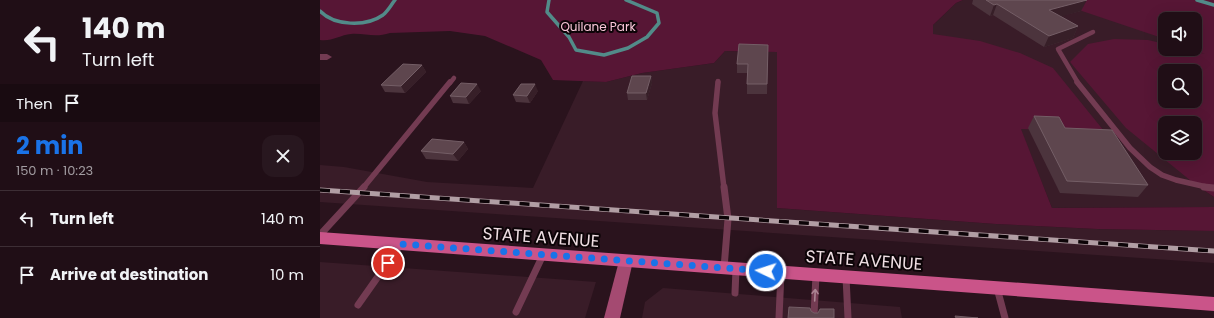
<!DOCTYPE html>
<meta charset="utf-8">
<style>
:root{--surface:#200e16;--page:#28171f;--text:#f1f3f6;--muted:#a29ca1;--line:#3d2e35;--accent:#1a73e8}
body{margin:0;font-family:Poppins,sans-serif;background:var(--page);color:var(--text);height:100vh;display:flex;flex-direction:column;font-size:15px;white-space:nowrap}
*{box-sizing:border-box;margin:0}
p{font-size:13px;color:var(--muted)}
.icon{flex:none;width:22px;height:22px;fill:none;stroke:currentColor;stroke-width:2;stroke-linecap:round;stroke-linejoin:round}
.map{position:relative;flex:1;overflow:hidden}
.drawer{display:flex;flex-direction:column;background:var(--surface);width:320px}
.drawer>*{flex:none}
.top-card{background:#200e16;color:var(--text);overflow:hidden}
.fabs{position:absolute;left:838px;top:12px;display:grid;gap:8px}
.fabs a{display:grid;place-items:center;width:44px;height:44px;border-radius:8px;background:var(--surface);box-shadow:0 4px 16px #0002,0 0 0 1px var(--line);font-size:20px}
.pin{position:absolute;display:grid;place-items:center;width:34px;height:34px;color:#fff;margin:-17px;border:2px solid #fff;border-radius:50%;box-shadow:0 1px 4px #0007}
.me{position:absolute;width:44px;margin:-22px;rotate:274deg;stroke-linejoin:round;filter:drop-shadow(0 0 3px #0008)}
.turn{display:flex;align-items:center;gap:14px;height:84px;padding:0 16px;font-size:18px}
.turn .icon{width:52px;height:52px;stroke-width:2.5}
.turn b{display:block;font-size:28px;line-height:34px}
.then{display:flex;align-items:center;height:38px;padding:0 16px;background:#0003;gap:8px;font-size:15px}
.round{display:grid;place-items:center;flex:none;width:42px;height:42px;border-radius:12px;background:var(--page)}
.headline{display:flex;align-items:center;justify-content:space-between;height:68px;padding:0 16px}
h1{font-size:24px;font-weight:700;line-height:30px;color:var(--accent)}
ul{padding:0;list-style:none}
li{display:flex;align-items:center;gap:12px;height:56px;padding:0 16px;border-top:1px solid var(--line)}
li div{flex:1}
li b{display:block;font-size:15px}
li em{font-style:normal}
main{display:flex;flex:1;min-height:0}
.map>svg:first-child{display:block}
.built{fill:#391c28}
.green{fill:#571635;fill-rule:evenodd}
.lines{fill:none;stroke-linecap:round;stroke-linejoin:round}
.stream{stroke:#528b89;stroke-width:3.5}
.lane-far2{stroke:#733b52;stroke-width:4.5}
.lane-far1{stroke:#733b52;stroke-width:5.5}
.lane{stroke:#733b52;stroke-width:7}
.street{fill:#733b52;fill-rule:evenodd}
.secondary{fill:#a44a71;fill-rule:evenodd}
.primary{fill:#ca5489;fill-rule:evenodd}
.rail-casing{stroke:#b19ea4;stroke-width:5}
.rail{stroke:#0c0407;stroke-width:3.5;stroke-dasharray:10;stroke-linecap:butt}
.wall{fill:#4c343d}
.shaded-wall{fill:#371f28}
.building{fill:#5e464e;stroke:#745e66}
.oneway{stroke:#ab8493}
.route{stroke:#1a73e8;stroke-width:7;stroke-dasharray:0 12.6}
.labels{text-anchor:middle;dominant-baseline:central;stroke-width:4;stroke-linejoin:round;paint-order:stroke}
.far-park-label{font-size:12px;fill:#f8c5d7;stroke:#0c0407}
.near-street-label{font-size:17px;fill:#efdee3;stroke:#0c0407}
</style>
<main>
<section class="drawer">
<div class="top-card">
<div class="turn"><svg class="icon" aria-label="left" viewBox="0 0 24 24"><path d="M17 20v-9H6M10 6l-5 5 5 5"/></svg><div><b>140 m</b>Turn left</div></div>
<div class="then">Then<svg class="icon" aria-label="arrive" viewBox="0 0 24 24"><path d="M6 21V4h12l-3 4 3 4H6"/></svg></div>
</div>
<div class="headline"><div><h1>2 min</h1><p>150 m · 10:23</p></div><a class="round"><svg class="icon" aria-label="close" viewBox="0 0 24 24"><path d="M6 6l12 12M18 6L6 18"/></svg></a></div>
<ul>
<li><svg class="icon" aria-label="left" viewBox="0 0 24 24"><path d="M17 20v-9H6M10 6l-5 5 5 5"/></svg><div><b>Turn left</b></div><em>140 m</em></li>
<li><svg class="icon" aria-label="arrive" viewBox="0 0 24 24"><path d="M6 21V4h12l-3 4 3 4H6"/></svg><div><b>Arrive at destination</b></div><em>10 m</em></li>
</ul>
</section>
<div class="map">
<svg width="894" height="318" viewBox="0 0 894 318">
<rect width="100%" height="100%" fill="#2a131d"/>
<g class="built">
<path d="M643,0H742L845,39V49H873L890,55L750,62L876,185L894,197V207L732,208L700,128L784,131L612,34L613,25L636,3Z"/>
<path d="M405,51L457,52V208L676,224L777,229L894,231V263L0,202V165L24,167L107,182L213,188L263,81L286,82L322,73L394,63Z"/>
<path d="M0,262L276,282L265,318H0Z"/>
<path d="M343,288L580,307L582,318H322L325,302Z"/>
</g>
<g class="green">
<path d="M0,0H643L636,3L613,25V34L660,41L700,53L733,68L784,131L701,129L732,208L894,207V231L777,229L676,224L457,208V52L405,51L394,63L322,73L286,82L233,80L221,60L165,36L130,31L70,33C55,38 45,33 31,34C20,35 11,42 0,40Z"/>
<path d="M742,0H894V197L876,185L806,128L750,62L768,44L794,39L828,40L845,44V49H865L885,54L873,49H875V19H845V39L762,11ZM845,71H875V101H845ZM845,123H875V153H845Z"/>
</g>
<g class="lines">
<g class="stream">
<path d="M229,0L227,12L249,37L256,50L284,55L308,48L327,37L339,23L337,13L306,0"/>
<path d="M877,0L894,5"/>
<path d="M0,11C14,26 46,27 63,15C68,11 71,5 75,0"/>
</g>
<g class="lane-far2">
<path d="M130,83L134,78"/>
<path d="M398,83V81"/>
<path d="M758,83L738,49L773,32"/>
</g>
<g class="lane-far1">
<path d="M398,82L395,113L404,188"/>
<path d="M757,82L810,148L830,167L842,175L856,180L891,188"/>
<path d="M43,188L130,82"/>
</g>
<g class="lane">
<path d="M404,187L408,219L404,268"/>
<path d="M884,187L894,188"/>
<path d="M0,235L44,187"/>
<path d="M526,277L528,318"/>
<path d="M677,288L685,318"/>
<path d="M415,293L416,269"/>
<path d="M38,305L81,244"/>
<path d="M196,312L223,255"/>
<path d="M494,315L496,275"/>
<path d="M459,318L461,272"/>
</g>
<path class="street" d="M0,54H7L12,57L7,60H0Z"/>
<path class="secondary" d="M306,255L311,257L313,261L300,318H284L299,261L301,257Z"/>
<path class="primary" d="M0,232L894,297V311L0,244Z"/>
<defs>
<path id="rail" d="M0,190L894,251"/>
</defs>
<use href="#rail" class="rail-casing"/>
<use href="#rail" class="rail"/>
</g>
<g class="wall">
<path d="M653,0H766L761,11L741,16L758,26L753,38L724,47L673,15L670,16L652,4Z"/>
<path d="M448,45L447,94H427V84L428,73H417V64Z"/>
<path d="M102,65L106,72L85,93L65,92L61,85Z"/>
<path d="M331,76L332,83L327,100H308L307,93Z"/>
<path d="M161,91L149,104L133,103L130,96Z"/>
<path d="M218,91L210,103L196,102L193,95Z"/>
<path d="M714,116L745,128L828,185L818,197L740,193L708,128Z"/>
<path d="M144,142L148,149L138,161L106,159L101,151Z"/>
</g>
<g class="shaded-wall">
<path d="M767,0L761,11L725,21L729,10Z"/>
<path d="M677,4L673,15L670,16L674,5Z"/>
<path d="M758,26L753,38L724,47L729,36Z"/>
<path d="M102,65L106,72L85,93L81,86Z"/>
<path d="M331,76L332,83L327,100L326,93Z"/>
<path d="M157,84L161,91L149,104L146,97Z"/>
<path d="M215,84L218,91L210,103L207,96Z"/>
<path d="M144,142L148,149L138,161L133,154Z"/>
</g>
<g class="building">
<path d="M666,0H767L729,10L758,26L729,36L677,4L674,5Z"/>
<path d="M419,44L448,45L447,84H427L428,64H417Z"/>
<path d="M83,64L102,65L81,86L61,85Z"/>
<path d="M312,76H331L326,93H307Z"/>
<path d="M141,83L157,84L146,97L130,96Z"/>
<path d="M201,84H215L207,96L193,95Z"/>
<path d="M714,116L739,117L745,128L792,130L828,185L747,181Z"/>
<path d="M112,139L144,142L133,154L101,151Z"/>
<path d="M469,307L490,308L491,311L494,313H498L500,309H514V318H468Z"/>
<path d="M635,316L658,318H636Z"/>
</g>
<defs><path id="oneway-shaft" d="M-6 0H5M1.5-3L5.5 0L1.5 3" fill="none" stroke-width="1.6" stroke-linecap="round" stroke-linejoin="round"/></defs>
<use class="oneway" href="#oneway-shaft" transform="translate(495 295) rotate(-87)"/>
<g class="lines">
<path class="route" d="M68,263L81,244L446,271"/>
</g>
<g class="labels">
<g class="far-park-label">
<text x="278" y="26">Quilane Park</text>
</g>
<g class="near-street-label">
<text transform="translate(221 237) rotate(4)">STATE AVENUE</text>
<text transform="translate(544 260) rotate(4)">STATE AVENUE</text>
</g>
</g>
</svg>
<div class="fabs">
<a><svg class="icon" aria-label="sound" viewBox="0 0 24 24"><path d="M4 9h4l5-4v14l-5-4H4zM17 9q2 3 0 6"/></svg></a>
<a><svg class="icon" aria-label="search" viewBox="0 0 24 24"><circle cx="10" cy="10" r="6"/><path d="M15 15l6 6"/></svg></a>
<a><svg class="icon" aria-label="layers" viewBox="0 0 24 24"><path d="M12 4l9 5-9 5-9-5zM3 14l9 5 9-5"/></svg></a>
</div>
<div class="pin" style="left:68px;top:263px;background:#d93025"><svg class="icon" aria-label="arrive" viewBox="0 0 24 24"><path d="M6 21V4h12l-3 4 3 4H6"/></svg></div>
<svg class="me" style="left:446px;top:271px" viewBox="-20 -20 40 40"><circle r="17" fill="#1a73e8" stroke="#fff" stroke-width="3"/><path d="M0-11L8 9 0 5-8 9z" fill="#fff"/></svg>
</div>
</main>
